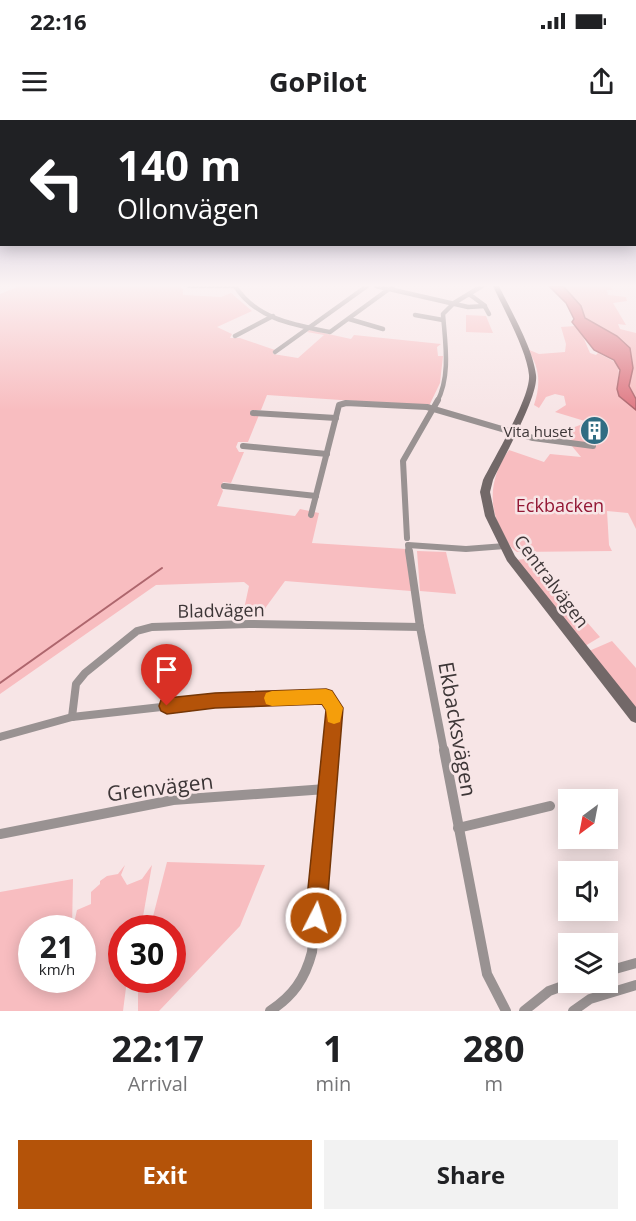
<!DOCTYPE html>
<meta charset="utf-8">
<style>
:root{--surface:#fff;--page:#f2f2f2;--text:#202124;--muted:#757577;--accent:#b45309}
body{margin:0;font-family:"Open Sans",sans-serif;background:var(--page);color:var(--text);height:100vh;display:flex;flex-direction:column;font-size:22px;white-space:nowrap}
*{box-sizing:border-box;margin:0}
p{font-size:20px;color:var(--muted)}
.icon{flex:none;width:33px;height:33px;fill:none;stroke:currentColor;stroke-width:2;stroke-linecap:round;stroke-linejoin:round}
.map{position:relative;height:891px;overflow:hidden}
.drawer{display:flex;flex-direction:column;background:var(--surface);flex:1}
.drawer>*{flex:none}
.hud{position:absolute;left:0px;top:0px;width:636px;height:126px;box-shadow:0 3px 15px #0003;background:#202124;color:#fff;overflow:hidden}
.needle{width:39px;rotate:212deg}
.fabs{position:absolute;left:558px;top:669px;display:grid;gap:12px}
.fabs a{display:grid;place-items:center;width:60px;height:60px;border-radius:0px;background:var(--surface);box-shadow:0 3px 15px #0003;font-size:30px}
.speed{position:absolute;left:18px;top:795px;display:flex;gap:12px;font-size:30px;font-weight:700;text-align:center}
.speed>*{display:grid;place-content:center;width:78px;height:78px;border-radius:50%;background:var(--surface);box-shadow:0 3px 15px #0003;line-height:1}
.speed small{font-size:15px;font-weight:400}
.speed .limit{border:9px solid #d22;background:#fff;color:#111}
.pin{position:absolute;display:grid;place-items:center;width:51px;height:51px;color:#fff;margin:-62px -26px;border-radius:50% 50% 50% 0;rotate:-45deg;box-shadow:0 0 6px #0007}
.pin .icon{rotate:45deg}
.me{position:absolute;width:66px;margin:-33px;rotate:5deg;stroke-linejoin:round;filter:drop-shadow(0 0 4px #0008)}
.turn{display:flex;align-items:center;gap:21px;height:126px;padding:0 18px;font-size:27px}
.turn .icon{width:78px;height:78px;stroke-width:2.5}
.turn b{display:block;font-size:42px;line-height:51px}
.eta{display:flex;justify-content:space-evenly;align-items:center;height:102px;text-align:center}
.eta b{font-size:36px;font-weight:700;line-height:42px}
.button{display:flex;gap:12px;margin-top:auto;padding:12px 18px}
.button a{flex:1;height:69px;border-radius:0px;background:var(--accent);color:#fff;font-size:24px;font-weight:700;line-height:69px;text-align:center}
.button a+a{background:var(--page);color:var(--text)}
.status{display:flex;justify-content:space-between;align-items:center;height:42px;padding:0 30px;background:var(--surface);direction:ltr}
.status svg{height:16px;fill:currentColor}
header{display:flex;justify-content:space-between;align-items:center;height:78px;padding:0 18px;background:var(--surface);font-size:27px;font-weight:700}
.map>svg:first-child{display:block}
.green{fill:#f8bdc0}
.water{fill:#df7a84;stroke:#ae666d;stroke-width:1.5}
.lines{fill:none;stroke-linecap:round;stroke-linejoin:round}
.stream{stroke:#ae666d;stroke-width:2}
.street-far3{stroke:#999292;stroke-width:4.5}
.street-far2{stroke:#999292;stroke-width:6}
.street-far1{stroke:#999292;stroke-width:8}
.street{stroke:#999292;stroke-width:10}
.secondary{fill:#726868;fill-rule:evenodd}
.route{fill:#b45309;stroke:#753606;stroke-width:1.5}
.slow{fill:#f59e0b}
.labels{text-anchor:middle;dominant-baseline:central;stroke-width:5;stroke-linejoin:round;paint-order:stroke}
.far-poi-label{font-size:15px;fill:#3d3637;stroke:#f7e5e6;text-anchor:end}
.park-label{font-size:18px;fill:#931835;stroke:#f7e5e6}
.street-label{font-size:18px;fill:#3d3637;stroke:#f7e5e6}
.near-street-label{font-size:21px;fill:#3d3637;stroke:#f7e5e6}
</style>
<div class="status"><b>22:16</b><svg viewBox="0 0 49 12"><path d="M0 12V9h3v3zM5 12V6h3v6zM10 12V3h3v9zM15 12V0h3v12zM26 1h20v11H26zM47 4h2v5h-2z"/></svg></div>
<header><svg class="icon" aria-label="menu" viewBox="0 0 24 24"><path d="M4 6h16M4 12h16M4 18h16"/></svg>GoPilot<svg class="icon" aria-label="share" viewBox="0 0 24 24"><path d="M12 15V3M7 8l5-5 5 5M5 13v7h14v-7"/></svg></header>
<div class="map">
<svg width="636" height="891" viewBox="0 0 636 891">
<rect width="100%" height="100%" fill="#f7e5e6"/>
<g class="green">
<path d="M20,166H178L183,169V175L221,177L231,173L252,191L217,207L232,214L230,218H240L275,230L273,234L298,238L324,215L307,212L310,210L351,219L354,215L441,224L437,227L438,236H443L440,263L429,286L267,275L261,290H251L250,293L259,295L248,322H238L236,327L239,332H244L231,363L223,362L221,367L223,371L217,386L295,396L300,389L319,393L312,423L406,429L411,471L285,461L266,487L262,497L236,498L244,489L249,466L244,462L156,465L0,574V174Z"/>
<path d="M563,166H610L613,170H607L608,175L626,177L627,181L613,183L626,205L618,204L620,209L636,213V279L629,266L633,248L630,228L617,216L585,198L581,186Z"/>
<path d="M466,195L486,196L493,213L466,212Z"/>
<path d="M575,206L581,212L590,233L596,235L598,233C620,245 621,241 617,269L636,288V409L628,393L607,391L609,425L612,431L517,432C510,428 507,421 503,414C487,386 490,356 509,330L544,342L550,334L581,337L571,325L572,308L588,302L555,292L566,285L564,276L555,274L546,277L539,288L534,285C541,264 540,247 527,229L539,234L565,232L566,224L561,207Z"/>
<path d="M417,431L446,432L456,474L420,471Z"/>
<path d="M524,439L544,461L564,476L600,517L585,526L516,440Z"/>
<path d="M612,521L636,548V589L589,531Z"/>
<path d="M167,742L265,745L240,806L159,891H138V860H172V808H150Z"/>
<path d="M125,745L121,755L127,765L142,759L152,745L141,808H122V860H127L123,891H0V772L73,759L72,808H32V860H82V808H73L77,790L91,784V772L100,764V761L107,756L118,754Z"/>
</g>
<path class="water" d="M549,166H563L581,186L585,198L617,216L630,228L633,248L629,266L636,279V290L619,276L617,269L620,250L614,240L594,230L572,202L574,199L566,183Z"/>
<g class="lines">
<path class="stream" d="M0,563L162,448"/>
<g class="street-far3">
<path d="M189,166H235"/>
<path d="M235,166C256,199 294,205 330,212L393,166"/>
<path d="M376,166L468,187L485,186"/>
<path d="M469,174L484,185L489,194"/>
<path d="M415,195L443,200"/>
<path d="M349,199L383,209"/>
<path d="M235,216L273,196"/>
<path d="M275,232L367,166"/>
<path d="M437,282C451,256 445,222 443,194L454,183L482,166"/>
</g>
<g class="street-far2">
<path d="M253,293L336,298"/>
<path d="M243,326L327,334"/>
<path d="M224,366L316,376"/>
<path d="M311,395L339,285L346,283L427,287L533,318L593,326"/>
<path d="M407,418L403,341L438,280"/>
<path d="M409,433L408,425L466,429L505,426"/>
</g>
<g class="street-far1">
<path d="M409,431L420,507L444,631"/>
<path d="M72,597L76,564L85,553L137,511L152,507L249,504L420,507"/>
<path d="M0,617L72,597L215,581L326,576L335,588L331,631"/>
</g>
<g class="street">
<path d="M444,630L487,854L506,891"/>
<path d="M458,708L550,686"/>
<path d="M0,714L173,680L326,669"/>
<path d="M608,851L636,843"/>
<path d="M270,891C293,876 305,859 312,832L331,630"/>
<path d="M524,891L549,871L574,862"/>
<path d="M573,891L590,879L636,865"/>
</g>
<path class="secondary" d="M493,166H499C511,191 533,228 536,255C539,276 503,338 493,360L490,372L495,396L515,436L636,587V603L631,601L507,441L485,396L480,372L483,360C494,338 531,277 529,255C527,231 504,190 493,166Z"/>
</g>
<linearGradient id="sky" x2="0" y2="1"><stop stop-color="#a49dc0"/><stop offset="0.57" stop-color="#fbf3f4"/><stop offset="1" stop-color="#fbf3f4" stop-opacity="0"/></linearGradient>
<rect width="636" height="290" fill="url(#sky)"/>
<path class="route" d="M326,569L332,571L343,588L326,798L323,806L316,809L308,806L305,798L326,590L322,584L215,588L167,594L161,591L159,586L161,580L167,578L215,573Z"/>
<path class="slow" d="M326,569L332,571L343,588L340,602L334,604L328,602L326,590L322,584L272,586L266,584L264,578L266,573L272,571Z"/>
<defs>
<symbol id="building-disc" viewBox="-11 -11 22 22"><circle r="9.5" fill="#306d83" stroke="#f7e5e6"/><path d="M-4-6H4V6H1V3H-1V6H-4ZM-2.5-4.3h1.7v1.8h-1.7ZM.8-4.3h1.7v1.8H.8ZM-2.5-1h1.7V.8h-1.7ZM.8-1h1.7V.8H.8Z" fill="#fff"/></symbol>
</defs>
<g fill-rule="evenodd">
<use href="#building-disc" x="578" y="294" width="33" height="33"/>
</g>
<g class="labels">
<g class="far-poi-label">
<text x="573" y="311">Vita huset</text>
</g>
<g class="park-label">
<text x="560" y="385">Eckbacken</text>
</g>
<g class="street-label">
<text transform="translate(552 461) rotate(53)">Centralvägen</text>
<text transform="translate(221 490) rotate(-1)">Bladvägen</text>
</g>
<g class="near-street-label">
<text transform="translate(458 609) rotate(80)">Ekbacksvägen</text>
<text transform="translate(160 667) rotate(-7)">Grenvägen</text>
</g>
</g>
</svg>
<div class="fabs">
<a><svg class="needle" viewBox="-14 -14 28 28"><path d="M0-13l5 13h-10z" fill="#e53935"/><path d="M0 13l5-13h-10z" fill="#757577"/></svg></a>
<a><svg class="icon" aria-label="sound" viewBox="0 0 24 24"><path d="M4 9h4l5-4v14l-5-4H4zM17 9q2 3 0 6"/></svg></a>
<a><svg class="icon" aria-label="layers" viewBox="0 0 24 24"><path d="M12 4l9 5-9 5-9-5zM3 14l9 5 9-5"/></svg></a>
</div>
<div class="speed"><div>21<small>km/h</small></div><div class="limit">30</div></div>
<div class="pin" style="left:167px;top:586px;background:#d93025"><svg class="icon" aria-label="arrive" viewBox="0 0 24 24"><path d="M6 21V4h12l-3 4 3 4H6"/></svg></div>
<svg class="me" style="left:316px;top:798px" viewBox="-20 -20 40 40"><circle r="17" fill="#b45309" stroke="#fff" stroke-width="3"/><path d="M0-11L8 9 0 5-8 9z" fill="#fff"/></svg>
<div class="hud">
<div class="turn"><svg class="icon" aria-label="left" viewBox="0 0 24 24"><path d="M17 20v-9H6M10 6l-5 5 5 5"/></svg><div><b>140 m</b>Ollonvägen</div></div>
</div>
</div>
<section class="drawer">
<div class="eta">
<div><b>22:17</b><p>Arrival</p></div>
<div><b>1</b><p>min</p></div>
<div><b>280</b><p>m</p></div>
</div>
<div class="button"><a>Exit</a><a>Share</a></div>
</section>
